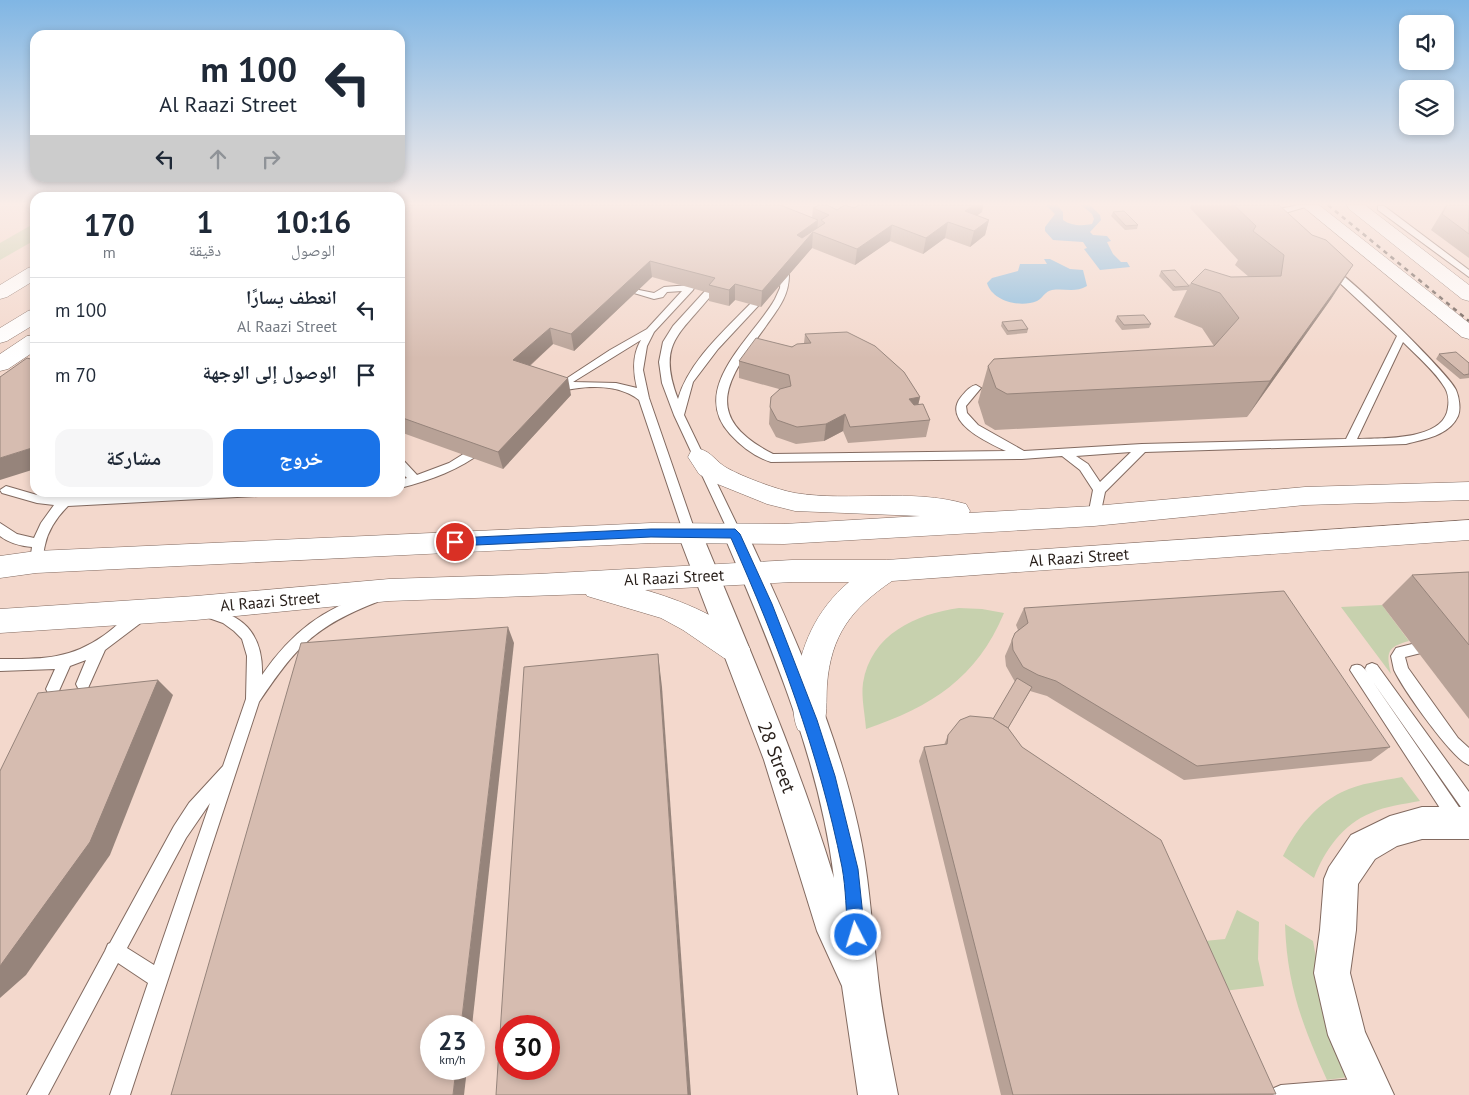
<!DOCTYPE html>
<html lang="ar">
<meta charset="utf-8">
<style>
:root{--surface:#fff;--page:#f6f6f7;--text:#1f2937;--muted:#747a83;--line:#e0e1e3;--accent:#1a73e8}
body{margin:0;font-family:"PT Sans","Noto Naskh Arabic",sans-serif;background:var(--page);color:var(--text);direction:rtl;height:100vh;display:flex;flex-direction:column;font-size:19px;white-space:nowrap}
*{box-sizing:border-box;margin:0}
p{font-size:16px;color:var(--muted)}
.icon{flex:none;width:28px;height:28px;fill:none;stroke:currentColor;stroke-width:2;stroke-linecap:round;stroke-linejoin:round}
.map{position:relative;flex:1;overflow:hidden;direction:ltr}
.panel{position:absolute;left:30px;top:192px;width:375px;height:305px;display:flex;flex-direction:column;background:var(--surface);border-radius:15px;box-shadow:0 2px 8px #0003;direction:rtl}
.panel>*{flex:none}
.hud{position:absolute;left:30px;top:30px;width:375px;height:152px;border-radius:15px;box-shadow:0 2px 8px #0003;direction:rtl;background:#fff;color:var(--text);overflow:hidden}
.tools{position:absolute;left:1399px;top:15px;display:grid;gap:10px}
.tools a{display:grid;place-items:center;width:55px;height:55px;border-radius:10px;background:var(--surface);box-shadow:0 2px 8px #0003;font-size:25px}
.speed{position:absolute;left:420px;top:1015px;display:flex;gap:10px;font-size:25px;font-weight:700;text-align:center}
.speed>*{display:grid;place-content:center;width:65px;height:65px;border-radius:50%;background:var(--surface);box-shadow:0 2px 8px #0003;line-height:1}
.speed small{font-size:12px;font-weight:400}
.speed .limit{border:8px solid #d22;background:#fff;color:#111}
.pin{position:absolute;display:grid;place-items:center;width:42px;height:42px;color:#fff;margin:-21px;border:2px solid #fff;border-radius:50%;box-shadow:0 1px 5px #0007}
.me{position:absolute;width:55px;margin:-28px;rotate:355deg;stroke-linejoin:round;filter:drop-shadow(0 0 4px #0008)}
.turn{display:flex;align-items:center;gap:18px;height:105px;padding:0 25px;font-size:22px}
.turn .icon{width:65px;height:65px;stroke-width:2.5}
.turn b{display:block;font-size:35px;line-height:42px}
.lanes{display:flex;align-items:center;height:48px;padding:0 25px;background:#0003;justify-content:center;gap:25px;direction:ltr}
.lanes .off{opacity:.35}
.eta{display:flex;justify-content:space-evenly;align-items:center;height:85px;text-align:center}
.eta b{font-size:30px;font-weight:700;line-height:35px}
.action{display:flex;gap:10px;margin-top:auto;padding:10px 25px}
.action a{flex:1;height:58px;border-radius:15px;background:var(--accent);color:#fff;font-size:20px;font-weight:700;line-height:58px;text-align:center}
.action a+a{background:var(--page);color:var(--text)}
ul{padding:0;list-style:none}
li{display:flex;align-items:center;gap:15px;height:65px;padding:0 25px;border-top:1px solid var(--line)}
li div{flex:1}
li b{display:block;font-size:19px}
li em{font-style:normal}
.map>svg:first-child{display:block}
.green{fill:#c7d1ae}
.water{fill:#84bade}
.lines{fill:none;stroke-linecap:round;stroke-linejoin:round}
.lane-casing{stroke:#826a60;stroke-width:2}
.street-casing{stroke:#826a60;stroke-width:2}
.secondary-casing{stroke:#826a60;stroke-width:1}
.highway-casing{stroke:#826a60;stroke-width:1}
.lane{fill:#fff;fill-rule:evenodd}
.street{fill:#fff;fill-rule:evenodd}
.secondary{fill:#fff;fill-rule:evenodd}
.highway{fill:#fff;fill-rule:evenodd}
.rail{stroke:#60524b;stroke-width:2.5;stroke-dasharray:4.5 4.5;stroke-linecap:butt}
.wall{fill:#b8a297}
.shaded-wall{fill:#96847b}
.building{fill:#d6bcb0;stroke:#96847b;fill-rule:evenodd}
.route{fill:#1a73e8;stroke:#114b97}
.labels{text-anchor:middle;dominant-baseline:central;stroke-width:4;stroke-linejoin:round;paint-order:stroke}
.street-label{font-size:16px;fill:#281f1a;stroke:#fff}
.near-street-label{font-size:19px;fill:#281f1a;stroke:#fff}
</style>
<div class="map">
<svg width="1469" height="1095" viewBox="0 0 1469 1095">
<rect width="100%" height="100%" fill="#f3d8cc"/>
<g class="green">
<path d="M35,223V240L0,260V243Z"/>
<path d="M1382,605L1409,641C1387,647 1386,652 1391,674L1341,607Z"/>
<path d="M959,608L982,609L1004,613C977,678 931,707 866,729C865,714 861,697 863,683C871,634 916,614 959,608Z"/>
<path d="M1402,777L1420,801C1404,804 1386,806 1371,813C1343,824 1324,851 1314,878L1283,856C1296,830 1315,805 1342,792C1360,783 1382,781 1402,777Z"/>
<path d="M1237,910L1259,922L1258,959L1264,986L1216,992L1194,942L1225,939Z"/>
<path d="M1285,924L1313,941L1319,974L1355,1076L1327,1080C1302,1024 1287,986 1285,924Z"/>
</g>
<g class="water">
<path d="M1046,205H1057L1063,212V220C1071,226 1083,226 1092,224L1094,219L1092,214L1081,205H1090L1100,215L1101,220L1090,232L1093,235L1107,236L1111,241L1107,242L1113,254L1121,262H1127L1130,267L1100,270L1084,249L1087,248L1083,242L1053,240L1045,231V227L1055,214Z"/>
<path d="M1044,259H1050L1070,269L1083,270L1087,286C1075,293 1065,288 1052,290C1045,291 1043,298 1037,301C1020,308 992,301 987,283L992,278L1018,271L1020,264H1047Z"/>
</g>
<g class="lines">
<defs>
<g id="lane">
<path d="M1299,205H1312L1285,213L1276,220L1269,218L1279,209Z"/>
<path d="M1378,206H1384L1469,270V277L1378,210Z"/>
<path d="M778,264L781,265L789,275C789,296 778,309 766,326C728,378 699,416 773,454L1006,451C989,443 941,422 961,397C965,392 970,386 976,385L981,388L966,406L967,413L978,425L1024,451L1142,444L1346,439L1397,336L1328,272L1327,270L1331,267C1345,272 1450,375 1456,390C1459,397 1461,409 1458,416C1449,436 1424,439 1406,444L1145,452L1105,492L1100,516L1094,520L1088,516L1093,490L1080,470L1062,456L1022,459L771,462C755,457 741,446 730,434C688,388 753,338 775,299L780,288L781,275L774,267ZM1403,342C1417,356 1435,371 1445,388C1448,393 1449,401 1448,407C1445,441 1382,438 1357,439ZM1131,452L1100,482L1088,464L1076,456Z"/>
<path d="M690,285L694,288L693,290L654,332L647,346L643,370L649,398L696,534L694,537H686L684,534L639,400C616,382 580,386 554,393L549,390L610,350L647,329L682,291L667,292L663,297L654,299L634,293V289L654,293L664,287ZM641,340C632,355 633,372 637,388L616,383L573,382Z"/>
<path d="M708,290L713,293C681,334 656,342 678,399C689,361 724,331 751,303H757L759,305L718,349L693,382L684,415L741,533L739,536H731L729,533L674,415L662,383L659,362L663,342L673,326L705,291Z"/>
<path d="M481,443L485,444L487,447L485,450C459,470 431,480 400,488V480L407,478L400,471V460L404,461L417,475L449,463Z"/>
<path d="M6,486L37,495L62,497L69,494L74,497L167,492H264L258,496L68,506C57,517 48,530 45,545C43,552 44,559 40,565H32L30,562L32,547C20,546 9,543 0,536V523L17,534L34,538L41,523L54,505L37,503L2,493L0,490Z"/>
<path d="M372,593L377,594L379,598L377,602C315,626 296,647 259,702L130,1095H110L148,983L118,963L48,1095H27L105,951L108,944L110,943L174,826L189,803L223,766L246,699L247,656L242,639L234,631L223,623L206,617L204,613L206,609C213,607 218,610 225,613C253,623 263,646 262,675C292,632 322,609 372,593ZM210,803L154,965L127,948L186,838Z"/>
<path d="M141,610L146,611L148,615L146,619L105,650L88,688L83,690L78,688L76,684L86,660L70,666L58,693L53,695L48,693L46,689L55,669L0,671V659C40,659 69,660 103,636C115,628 127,614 141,610Z"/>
<path d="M1416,643L1421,645L1423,649L1421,653L1405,657L1408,668L1458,738L1469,748V765C1452,759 1403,689 1394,670L1391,656L1396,648Z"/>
<path d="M1372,663L1377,665L1469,792V813L1463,810L1373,682L1463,813L1465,819L1463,825L1457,827L1451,825L1350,670L1352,666C1360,663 1362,666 1367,672L1365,669L1367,665Z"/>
<path d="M1368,1078L1375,1081L1378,1088L1375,1095H1271L1274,1088L1281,1085Z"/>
</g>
<g id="street">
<path d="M735,524L744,527L747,533C791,628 835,724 858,826C869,873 871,920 877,968C881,1011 890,1053 898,1095H858L842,986L817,931L764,760L678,534L681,528L690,525L699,528L702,534C749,648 798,760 834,878C819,757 770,644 723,533L726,527Z"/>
<path d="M1422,807H1469V839H1422L1397,846L1375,859L1358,884L1356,930L1350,973L1365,1032L1394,1095H1354L1328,1035L1314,973L1320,930L1324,879L1329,867L1351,835L1390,816Z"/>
</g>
<g id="secondary">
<path d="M1301,205H1319L1469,323V339L1462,337Z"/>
<path d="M1347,205H1365L1469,285V301L1462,299L1349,209Z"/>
<path d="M700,449C712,452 716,462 727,468C743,477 778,490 795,493C851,502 911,488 966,504L970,511L969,513L1094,506L1305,487L1469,482V500L1305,505L1094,526L784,544L651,543L36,573L0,578V556L36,551L651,523L784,524L920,516L795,511L767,504L710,481L699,474L688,457L691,451Z"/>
<path d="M1469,520V540L892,581C851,609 831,635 827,685C826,701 828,716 822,730L810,735L798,730C792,717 793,703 795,689C800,646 816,610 849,582H792L645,590C674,598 737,621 750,649L746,658L735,662L724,658L683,630L661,618L597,599L587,596L586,594L389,601L196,620L0,633V609L196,596L389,579L538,574L792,560H886Z"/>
</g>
<g id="highway">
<path d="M35,266V280L7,297L0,299V285L28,268Z"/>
<path d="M35,309V324L7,341L0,343V328L28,311Z"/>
<path d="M35,335V351L8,369L0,371V354L27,336Z"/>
</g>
</defs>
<use href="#lane" class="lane-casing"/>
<use href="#street" class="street-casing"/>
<use href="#secondary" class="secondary-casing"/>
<use href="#highway" class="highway-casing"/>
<use href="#lane" class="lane"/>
<use href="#street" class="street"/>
<use href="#secondary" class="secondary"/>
<use href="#highway" class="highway"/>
<path class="rail" d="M1328,205L1469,321"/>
</g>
<g class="wall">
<path d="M400,205L812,218L813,208L837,210L854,208L859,205H983L982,212L977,215L989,220L985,235L970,247L945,238L923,254L890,241L855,265L812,248L761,307L735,300L729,306L709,301V293L652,277L574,351L553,344L530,366L571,395L503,469L400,432Z"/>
<path d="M1191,205H1279L1312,235L1353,265L1331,299L1247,417L995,430L985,424L978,402L988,366L1214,346L1202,328L1174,317L1187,290L1173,291L1159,276L1161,271L1189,285L1191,283L1231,277H1249L1235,265L1238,260L1190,208Z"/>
<path d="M1446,205H1469V258L1431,230Z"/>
<path d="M1113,212L1138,225L1137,229L1125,230L1111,216Z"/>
<path d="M1117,316L1151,324L1149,328L1122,330L1115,321Z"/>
<path d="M1002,322L1028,329L1027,333L1007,335L1001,326Z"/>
<path d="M805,334L920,397L918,405L930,420L926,437L848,443L843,431L824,441L796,444L776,437L769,424L770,407L779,389L739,378V361L804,343Z"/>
<path d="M1439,354L1469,363V378L1460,379L1436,359Z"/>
<path d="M1469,572V719L1382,605L1412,575Z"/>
<path d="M1024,608L1390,747L1371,761L1184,780L1047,696L1030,691L1008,728L1274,1095H1001L919,761L924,747L944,745L948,735L993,719L1015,682L1006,666L1005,656L1015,633L1018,630L1016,625Z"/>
</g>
<g class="shaded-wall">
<path d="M974,205H983L982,212L961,227L965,211Z"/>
<path d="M818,220L817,233L813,232L812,248L761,307L762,291L797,235Z"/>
<path d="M989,220L985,235L970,247L974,231Z"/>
<path d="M948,222L945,238L923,254L926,238Z"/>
<path d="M892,225L890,241L855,265L857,249Z"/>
<path d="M650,261L652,277L574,351L571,334Z"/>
<path d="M1353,265L1331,299L1247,417L1270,381Z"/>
<path d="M735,284V300L729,306V290Z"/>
<path d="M550,328L553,344L517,377L513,360Z"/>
<path d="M568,378L571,395L503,469L498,452Z"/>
<path d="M920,397L916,414L909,399Z"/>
<path d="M845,414L843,431L824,441L826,424Z"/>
<path d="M35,447V469L0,480V458Z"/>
<path d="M508,627L514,643L472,1026H461Z"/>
<path d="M658,654L662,687L691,1095H688Z"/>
<path d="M158,680L173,695L110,855L26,975L0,998V966Z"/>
<path d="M456,1069H467L464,1095H453Z"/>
</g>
<g class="building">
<path d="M400,205H780L818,220L797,235L802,238L825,223L821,220L829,215L813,208L819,205H827L837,210L845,205L854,208L859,205H974L965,211L989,220L974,231L948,222L926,238L892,225L857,249L813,232L762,291L735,284L729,290L709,285L715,278L650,261L571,334L550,328L513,360L568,378L498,452L400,417Z"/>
<path d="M1234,205H1279L1312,235L1326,240L1353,265L1270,381L1007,394L996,388L988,366L994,359L1214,346L1239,318L1220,293L1191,283L1205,269L1231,277L1281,276L1284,255L1253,231L1256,226Z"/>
<path d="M1447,205H1469V234L1442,214Z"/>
<path d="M1124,211L1138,225L1126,226L1113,212Z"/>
<path d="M1175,270L1189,286L1175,287L1161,271Z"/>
<path d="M1144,315L1151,324L1124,325L1117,316Z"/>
<path d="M1022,320L1028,329L1008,331L1002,322Z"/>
<path d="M847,332L875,346L904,372L920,397L909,399L914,405L923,404L930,420L850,427L845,414L826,424L797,427L777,420L770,407L771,397L780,389L791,386L789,375L739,361L756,338L792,347L797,344L811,343L805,334Z"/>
<path d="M1456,352L1469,363V374L1464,375L1439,354Z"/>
<path d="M27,358L34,360L35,359V447L0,458V377Z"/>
<path d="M1469,572V645L1412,575Z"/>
<path d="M1284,591L1390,747L1197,766L1056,681L1038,675L1023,667L1013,650L1012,640L1015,633L1028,623L1024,608Z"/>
<path d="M508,627L461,1026H431V1069H456L453,1095H171L301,643Z"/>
<path d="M658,654L688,1095H496L524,667ZM506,1026H549V1069H506Z"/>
<path d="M1017,678L1032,687L1008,728L993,719Z"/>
<path d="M158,680L90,842L0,966V771L38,693Z"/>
<path d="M970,716L992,718L1008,728L1022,747L1161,840L1276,1094L1013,1095L924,747L947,744L948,735L960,720Z"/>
</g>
<linearGradient id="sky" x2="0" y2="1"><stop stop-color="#80b6e4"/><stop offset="0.57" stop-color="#faede8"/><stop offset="1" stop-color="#faede8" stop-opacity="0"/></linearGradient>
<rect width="1469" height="358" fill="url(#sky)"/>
<path class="route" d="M651,529H735L740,534L772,604L817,720L835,776L858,869L865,935L862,940L856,943L851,940L848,935C846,912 846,889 842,867C819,752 778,644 731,538L651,537L455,546L449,542L455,538Z"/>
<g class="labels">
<g class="street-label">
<text transform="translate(1079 557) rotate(-4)">Al Raazi Street</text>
<text transform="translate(674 577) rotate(-3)">Al Raazi Street</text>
<text transform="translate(270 601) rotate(-5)">Al Raazi Street</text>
</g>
<g class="near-street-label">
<text transform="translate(777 757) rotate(69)">28 Street</text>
</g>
</g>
</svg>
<div class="tools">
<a><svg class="icon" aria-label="sound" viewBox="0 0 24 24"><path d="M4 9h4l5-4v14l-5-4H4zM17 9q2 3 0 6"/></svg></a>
<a><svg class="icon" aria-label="layers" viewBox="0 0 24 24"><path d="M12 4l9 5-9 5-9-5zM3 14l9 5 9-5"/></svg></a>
</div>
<div class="speed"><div>23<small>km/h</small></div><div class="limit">30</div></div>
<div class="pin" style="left:455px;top:542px;background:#d93025"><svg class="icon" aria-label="arrive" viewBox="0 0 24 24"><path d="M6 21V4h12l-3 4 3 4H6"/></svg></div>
<svg class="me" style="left:856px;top:935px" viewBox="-20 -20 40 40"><circle r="17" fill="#1a73e8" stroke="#fff" stroke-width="3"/><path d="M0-11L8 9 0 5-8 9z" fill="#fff"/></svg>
<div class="hud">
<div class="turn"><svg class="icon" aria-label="left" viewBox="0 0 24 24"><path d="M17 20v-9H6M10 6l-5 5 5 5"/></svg><div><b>100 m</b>Al Raazi Street</div></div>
<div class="lanes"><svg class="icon" aria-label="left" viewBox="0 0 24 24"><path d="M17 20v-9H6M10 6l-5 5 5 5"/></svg><svg class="icon off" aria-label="ahead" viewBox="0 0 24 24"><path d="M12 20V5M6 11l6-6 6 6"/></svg><svg class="icon off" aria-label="right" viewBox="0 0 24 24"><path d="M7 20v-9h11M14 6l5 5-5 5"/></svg></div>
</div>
<section class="panel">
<div class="eta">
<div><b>10:16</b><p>الوصول</p></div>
<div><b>1</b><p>دقيقة</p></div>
<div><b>170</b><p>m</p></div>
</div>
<ul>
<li><svg class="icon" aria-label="left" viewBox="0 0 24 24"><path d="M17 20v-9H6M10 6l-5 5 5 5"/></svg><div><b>انعطف يسارًا</b><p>Al Raazi Street</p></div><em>100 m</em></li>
<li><svg class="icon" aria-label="arrive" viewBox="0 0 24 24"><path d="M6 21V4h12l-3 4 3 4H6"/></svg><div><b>الوصول إلى الوجهة</b></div><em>70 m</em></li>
</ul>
<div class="action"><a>خروج</a><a>مشاركة</a></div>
</section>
</div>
